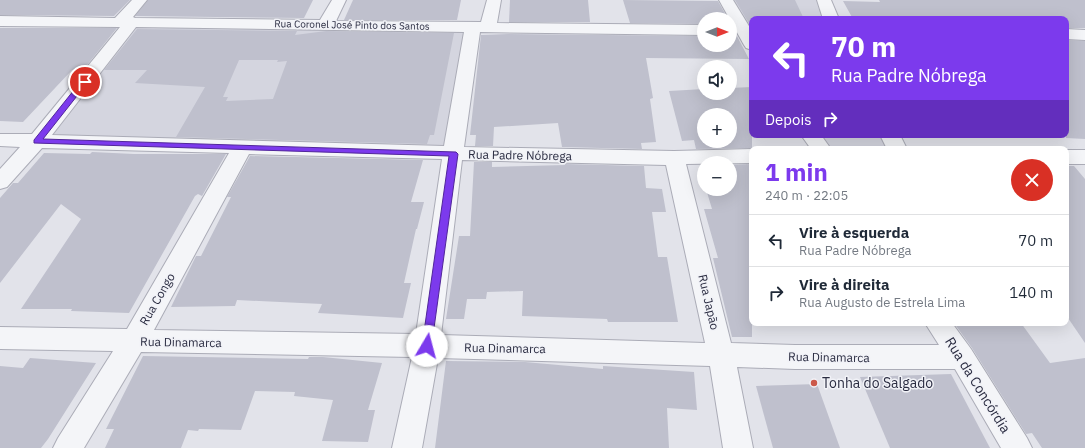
<!DOCTYPE html>
<html lang="pt">
<meta charset="utf-8">
<style>
:root{--surface:#fff;--page:#f6f6f7;--text:#1f2937;--muted:#747a83;--line:#e0e1e3;--accent:#7c3aed}
body{margin:0;font-family:"IBM Plex Sans",sans-serif;background:var(--page);color:var(--text);height:100vh;display:flex;flex-direction:column;font-size:15px;white-space:nowrap}
*{box-sizing:border-box;margin:0}
p{font-size:13px;color:var(--muted)}
.icon{flex:none;width:22px;height:22px;fill:none;stroke:currentColor;stroke-width:2;stroke-linecap:round;stroke-linejoin:round}
.map{position:relative;flex:1;overflow:hidden}
.details{position:absolute;left:749px;top:146px;width:320px;height:180px;display:flex;flex-direction:column;background:var(--surface);border-radius:8px;box-shadow:0 4px 16px #0002}
.details>*{flex:none}
.top-card{position:absolute;left:749px;top:16px;width:320px;height:122px;border-radius:8px;box-shadow:0 4px 16px #0002;background:#7c3aed;color:#fff;overflow:hidden}
.needle{width:26px;rotate:90deg}
.tools{position:absolute;left:697px;top:12px;display:grid;gap:8px}
.tools a{display:grid;place-items:center;width:40px;height:40px;border-radius:50%;background:var(--surface);box-shadow:0 4px 16px #0002;font-size:20px}
.pin{position:absolute;display:grid;place-items:center;width:34px;height:34px;color:#fff;margin:-17px;border:2px solid #fff;border-radius:50%;box-shadow:0 1px 4px #0007}
.me{position:absolute;width:44px;margin:-22px;rotate:8deg;stroke-linejoin:round;filter:drop-shadow(0 0 3px #0008)}
.turn{display:flex;align-items:center;gap:14px;height:84px;padding:0 16px;font-size:18px}
.turn .icon{width:52px;height:52px;stroke-width:2.5}
.turn b{display:block;font-size:28px;line-height:34px}
.then{display:flex;align-items:center;height:38px;padding:0 16px;background:#0003;gap:8px;font-size:15px}
.round{display:grid;place-items:center;flex:none;width:42px;height:42px;border-radius:21px;background:var(--page)}
.headline{display:flex;align-items:center;justify-content:space-between;height:68px;padding:0 16px}
h1{font-size:24px;font-weight:800;line-height:30px;color:var(--accent)}
ul{padding:0;list-style:none}
li{display:flex;align-items:center;gap:12px;height:52px;padding:0 16px;border-top:1px solid var(--line)}
li div{flex:1}
li b{display:block;font-size:15px}
li em{font-style:normal}
.map>svg:first-child{display:block}
.built{fill:#d4d5df}
.building{fill:#bfc0cd;fill-rule:evenodd}
.lines{fill:none;stroke-linecap:round;stroke-linejoin:round}
.minor-casing{stroke:#abacb7;stroke-width:2}
.minor{fill:#f4f5f8;fill-rule:evenodd}
.route{fill:#7c3aed;stroke:#51269a}
.poi-dot{fill:#cc594a;stroke:#f1f2f7;stroke-width:1.5}
.labels{text-anchor:middle;dominant-baseline:central;stroke-width:3;stroke-linejoin:round;paint-order:stroke}
.far-street-label{font-size:10px;fill:#2a2c41;stroke:#f1f2f7}
.street-label{font-size:12px;fill:#2a2c41;stroke:#f1f2f7}
.near-poi-label{font-size:14px;fill:#2a2c41;stroke:#f1f2f7;text-anchor:start}
.near-street-label{font-size:14px;fill:#2a2c41;stroke:#f1f2f7}
</style>
<div class="map">
<svg width="1085" height="448" viewBox="0 0 1085 448">
<rect width="100%" height="100%" fill="#e2e3ea"/>
<g class="built">
<path d="M729,0H821L828,19H752V29H745Z"/>
<path d="M136,25L469,29L447,149L49,136Z"/>
<path d="M818,135H887L894,149H827Z"/>
</g>
<g class="building">
<path d="M0,0H130L114,16L0,15Z"/>
<path d="M148,0H313L304,18L135,16Z"/>
<path d="M353,0H461L457,20H344Z"/>
<path d="M510,0H588L590,22H509Z"/>
<path d="M623,0L718,1L728,19H704V24L630,23Z"/>
<path d="M735,0H795L804,19H752V25H750Z"/>
<path d="M879,0H1085V28H1066V19H853L843,1L880,2Z"/>
<path d="M730,23L749,59L646,58L653,98L650,99L656,142L641,143L642,149L562,147L558,123L494,127L493,146H475L476,135H470L481,35L508,34L704,36V45H730Z"/>
<path d="M0,28H117L83,70H72L23,122L0,121Z"/>
<path d="M137,29L297,31L295,35L326,31L454,33L434,135H430L427,144L176,137L205,87L135,83L147,70H104ZM239,60H278L277,62L287,61L273,99L226,101L228,97H223Z"/>
<path d="M1066,40L1085,41V139L1066,138Z"/>
<path d="M752,87V148L696,149L694,140L682,141L669,91L704,89V93H730V88ZM704,115H730V141H704Z"/>
<path d="M92,152L134,154H226L202,196L198,194L195,196L129,313L71,311L72,309H21L81,219L61,204L0,283V198L13,183H18L44,153L90,154Z"/>
<path d="M250,156L423,160L411,202H424L417,229H416L404,283H411L403,318L318,313L322,304L237,300L235,306L171,307L196,256H201L231,197H227Z"/>
<path d="M474,162H492V167L565,165V164L644,166L646,188L662,189L666,212H652L658,257H667L678,322H608L607,319L522,316L523,291L487,292L486,299H467L464,319H446L459,236H470Z"/>
<path d="M752,164V337H732L713,258H718L704,209H712L706,189H730V165Z"/>
<path d="M1066,166H1074L1085,179V343L1066,315Z"/>
<path d="M954,323H1021L1050,363L1085,358V448H1042L1032,433L1026,434L972,348Z"/>
<path d="M143,356L308,359L309,357H323L382,363L368,410H375L368,442L322,441L333,400L294,396L295,392L255,391L241,430L199,429L198,431L188,430L181,448H105L114,429H106Z"/>
<path d="M30,358L96,363L48,439L41,448H0V366L23,368Z"/>
<path d="M446,361L525,362L603,369V366L694,372L697,410L667,408L669,448H435Z"/>
<path d="M951,374L990,448H890L860,377Z"/>
<path d="M817,384L840,448H773L756,386Z"/>
</g>
<g class="lines">
<defs>
<g id="minor">
<path d="M132,0H147L133,17L135,18L320,20L332,0H346L336,21L481,22L487,0H501L497,23L704,25V35L480,32L464,147L674,151L752,149V163L686,164L731,343L795,345H939L925,323H952L971,349L1027,438L1032,448H1001L955,369H795L737,367L753,448H723L710,366L438,358L422,448H392L412,357L141,352L84,448H53L58,438L113,351L0,349V327L127,329L229,153L42,148L7,187L0,189V169L20,147L0,146V134H32L120,27L0,26V16L115,18ZM136,27L464,32L444,146L52,135ZM249,154L442,159L416,334L154,330ZM462,160L666,165L705,343L441,335Z"/>
<path d="M719,0H733L752,31V50L746,48L744,45Z"/>
<path d="M817,0H831L839,19H823Z"/>
<path d="M1066,29L1085,30V40L1066,39Z"/>
<path d="M801,135H821L831,149H811Z"/>
<path d="M880,135H900L907,149H887Z"/>
<rect x="1066" y="150" width="19" height="14"/>
</g>
</defs>
<use href="#minor" class="minor-casing"/>
<use href="#minor" class="minor"/>
</g>
<path class="route" d="M82,80H87L88,82L43,139L456,152L458,154L431,350L427,351L423,350L422,346L449,156L34,143V140Z"/>
<circle class="poi-dot" cx="814" cy="383" r="4"/>
<g class="labels">
<g class="far-street-label">
<text transform="translate(352 25) rotate(1)">Rua Coronel José Pinto dos Santos</text>
</g>
<g class="street-label">
<text transform="translate(520 155) rotate(1)">Rua Padre Nóbrega</text>
<text transform="translate(157 299) rotate(-60)">Rua Congo</text>
<text transform="translate(709 302) rotate(77)">Rua Japão</text>
<text transform="translate(181 342) rotate(1)">Rua Dinamarca</text>
<text transform="translate(505 348) rotate(1)">Rua Dinamarca</text>
<text transform="translate(829 357) rotate(1)">Rua Dinamarca</text>
</g>
<g class="near-poi-label">
<text x="822" y="383">Tonha do Salgado</text>
</g>
<g class="near-street-label">
<text transform="translate(978 385) rotate(58)">Rua da Concórdia</text>
</g>
</g>
</svg>
<div class="tools">
<a><svg class="needle" viewBox="-14 -14 28 28"><path d="M0-13l5 13h-10z" fill="#e53935"/><path d="M0 13l5-13h-10z" fill="#747a83"/></svg></a>
<a><svg class="icon" aria-label="sound" viewBox="0 0 24 24"><path d="M4 9h4l5-4v14l-5-4H4zM17 9q2 3 0 6"/></svg></a>
<a>+</a>
<a>−</a>
</div>
<div class="pin" style="left:85px;top:82px;background:#d93025"><svg class="icon" aria-label="arrive" viewBox="0 0 24 24"><path d="M6 21V4h12l-3 4 3 4H6"/></svg></div>
<svg class="me" style="left:427px;top:346px" viewBox="-20 -20 40 40"><circle r="19" fill="#fff"/><path d="M0-13L10 11 0 6-10 11z" fill="#7c3aed"/></svg>
<div class="top-card">
<div class="turn"><svg class="icon" aria-label="left" viewBox="0 0 24 24"><path d="M17 20v-9H6M10 6l-5 5 5 5"/></svg><div><b>70 m</b>Rua Padre Nóbrega</div></div>
<div class="then">Depois<svg class="icon" aria-label="right" viewBox="0 0 24 24"><path d="M7 20v-9h11M14 6l5 5-5 5"/></svg></div>
</div>
<section class="details">
<div class="headline"><div><h1>1 min</h1><p>240 m · 22:05</p></div><a class="round" style="background:#d93025;color:#fff"><svg class="icon" aria-label="close" viewBox="0 0 24 24"><path d="M6 6l12 12M18 6L6 18"/></svg></a></div>
<ul>
<li><svg class="icon" aria-label="left" viewBox="0 0 24 24"><path d="M17 20v-9H6M10 6l-5 5 5 5"/></svg><div><b>Vire à esquerda</b><p>Rua Padre Nóbrega</p></div><em>70 m</em></li>
<li><svg class="icon" aria-label="right" viewBox="0 0 24 24"><path d="M7 20v-9h11M14 6l5 5-5 5"/></svg><div><b>Vire à direita</b><p>Rua Augusto de Estrela Lima</p></div><em>140 m</em></li>
</ul>
</section>
</div>
